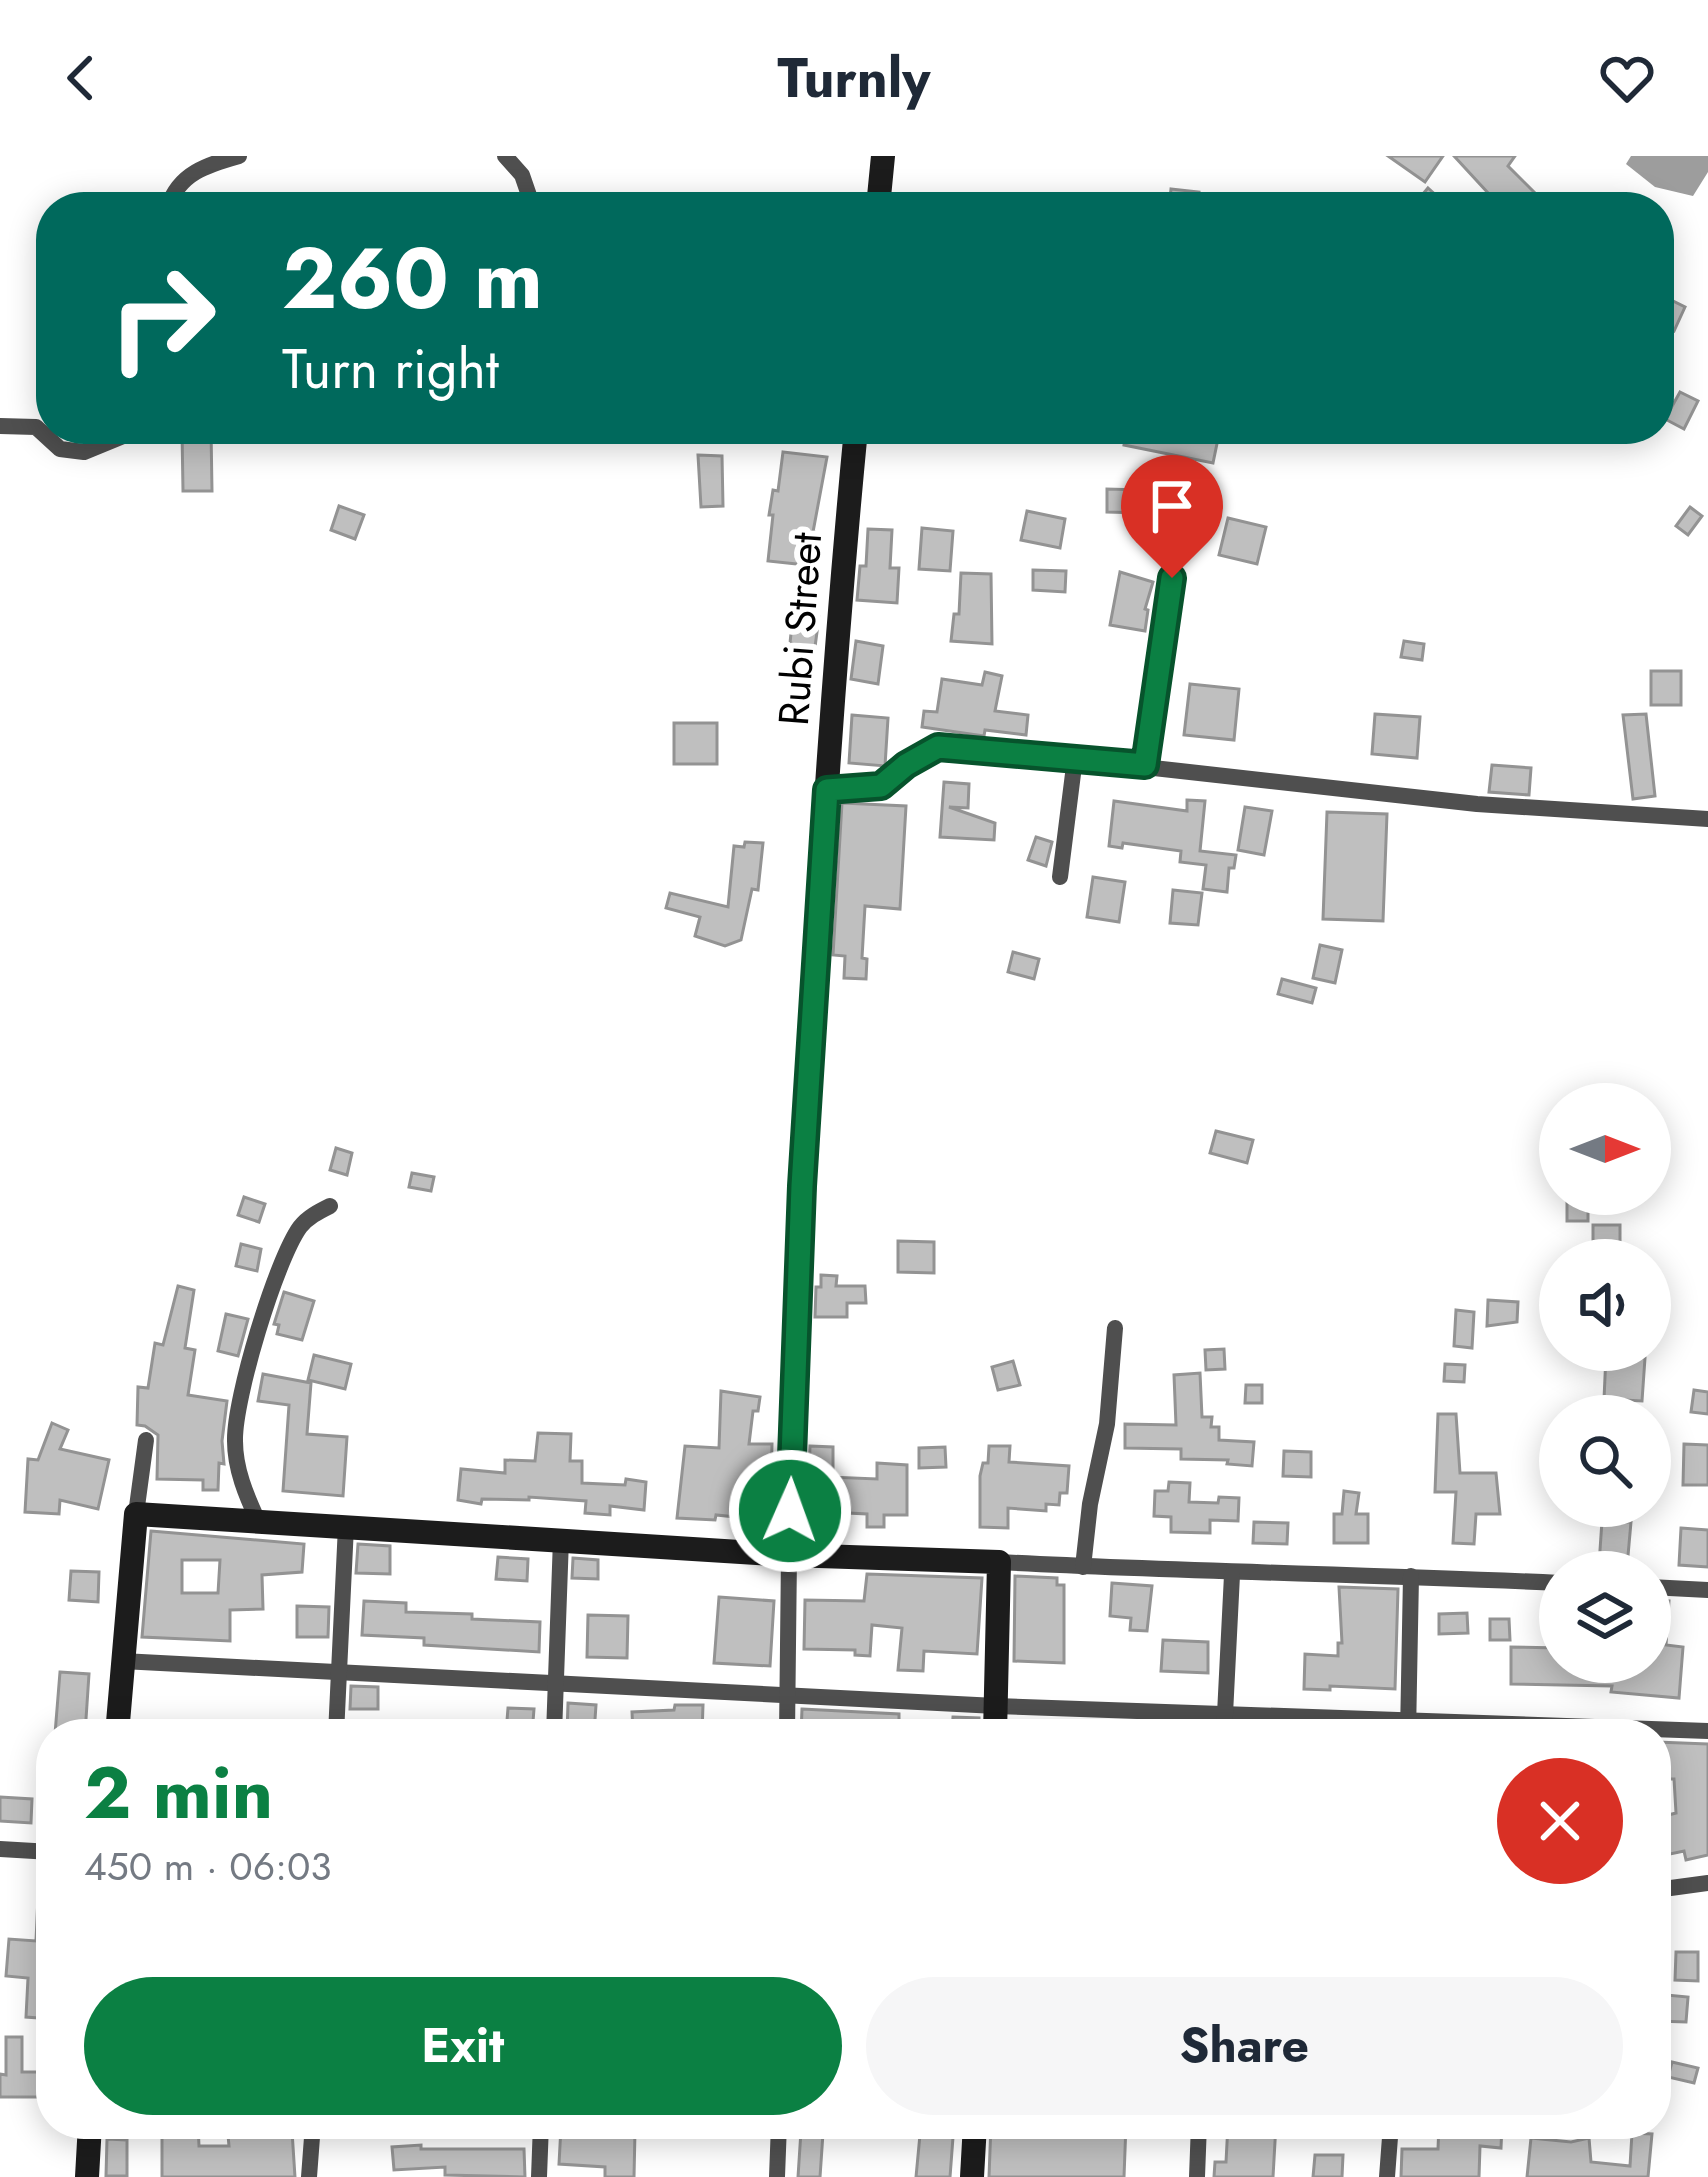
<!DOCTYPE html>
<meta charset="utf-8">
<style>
:root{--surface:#fff;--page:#f6f6f7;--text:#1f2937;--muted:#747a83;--accent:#0b8043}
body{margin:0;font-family:Jost,sans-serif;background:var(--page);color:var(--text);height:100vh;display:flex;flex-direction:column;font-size:45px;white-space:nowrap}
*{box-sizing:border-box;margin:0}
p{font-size:39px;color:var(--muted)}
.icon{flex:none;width:66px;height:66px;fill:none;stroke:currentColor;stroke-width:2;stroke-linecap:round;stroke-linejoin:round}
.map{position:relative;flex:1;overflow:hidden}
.panel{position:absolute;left:36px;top:1563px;width:1635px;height:420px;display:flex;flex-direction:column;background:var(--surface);border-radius:48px;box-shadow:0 6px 30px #0003}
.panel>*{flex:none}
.guide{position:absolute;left:36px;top:36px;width:1638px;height:252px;border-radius:48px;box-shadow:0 6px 30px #0003;background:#00695c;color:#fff;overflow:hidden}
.needle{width:78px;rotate:90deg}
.buttons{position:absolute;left:1539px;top:927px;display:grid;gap:24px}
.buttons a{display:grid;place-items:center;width:132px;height:132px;border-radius:50%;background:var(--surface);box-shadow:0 6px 30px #0003;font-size:60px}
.pin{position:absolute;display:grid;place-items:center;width:102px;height:102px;color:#fff;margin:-123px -51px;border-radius:50% 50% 50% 0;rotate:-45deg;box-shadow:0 0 12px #0007}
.pin .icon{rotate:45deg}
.me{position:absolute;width:132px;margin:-66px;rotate:2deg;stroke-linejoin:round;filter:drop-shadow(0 0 9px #0008)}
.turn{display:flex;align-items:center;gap:42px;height:252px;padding:0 48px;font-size:54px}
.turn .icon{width:156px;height:156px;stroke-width:2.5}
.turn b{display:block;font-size:84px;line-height:102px}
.round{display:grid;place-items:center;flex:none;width:126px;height:126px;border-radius:63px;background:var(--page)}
.summary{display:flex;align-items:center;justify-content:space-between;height:204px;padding:0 48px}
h1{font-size:72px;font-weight:700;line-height:90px;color:var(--accent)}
.button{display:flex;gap:24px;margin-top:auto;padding:24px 48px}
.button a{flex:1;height:138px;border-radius:72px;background:var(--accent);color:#fff;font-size:48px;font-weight:700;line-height:138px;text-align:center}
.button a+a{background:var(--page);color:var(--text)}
header{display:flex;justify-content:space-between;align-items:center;height:156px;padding:0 48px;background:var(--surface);font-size:54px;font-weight:700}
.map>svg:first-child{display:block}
.water{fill:#9d9d9d}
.building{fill:#bfbfbf;stroke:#939393;stroke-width:3;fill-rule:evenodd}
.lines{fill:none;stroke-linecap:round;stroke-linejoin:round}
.street{stroke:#4f4f4f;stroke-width:16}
.secondary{stroke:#1c1c1c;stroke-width:24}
.route-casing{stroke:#07532c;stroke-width:30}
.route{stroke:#0b8043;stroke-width:21}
.labels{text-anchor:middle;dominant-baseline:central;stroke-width:12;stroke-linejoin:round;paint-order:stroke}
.street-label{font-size:42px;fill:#000;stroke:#fff}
</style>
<header><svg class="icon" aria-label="back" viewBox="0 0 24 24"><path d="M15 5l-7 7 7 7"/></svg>Turnly<svg class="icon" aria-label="heart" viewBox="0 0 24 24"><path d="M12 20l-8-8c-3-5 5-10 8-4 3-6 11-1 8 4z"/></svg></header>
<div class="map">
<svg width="1708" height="2021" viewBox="0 0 1708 2021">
<rect width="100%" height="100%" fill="#fff"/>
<path class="water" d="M1631,0H1708V16L1693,40L1655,31L1626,8Z"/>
<g class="building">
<path d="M1388,0H1443L1425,26Z"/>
<path d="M1454,0H1515L1508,10L1535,37L1521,51H1501Z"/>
<path d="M1428,32L1449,51H1412Z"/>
<path d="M1171,33L1199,36L1198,51H1169Z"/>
<path d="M1659,138L1685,151L1674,175L1659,168Z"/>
<path d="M1680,236L1698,245L1684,273L1665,263Z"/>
<path d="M211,273L212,335H183L182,274Z"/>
<path d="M1127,273H1220L1213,307L1124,289Z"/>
<path d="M783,296L827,301L813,376L820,377L816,410L768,405L773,359H769L773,334L778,335Z"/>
<path d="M698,299L722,300L723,350L701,351Z"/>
<path d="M1147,322L1172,332L1163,390L1138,385L1144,357L1107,356V333L1143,334Z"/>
<path d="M339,350L364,359L355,383L331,374Z"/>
<path d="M1690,351L1702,360L1688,379L1676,370Z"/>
<path d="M1027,355L1065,363L1060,392L1021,384Z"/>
<path d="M1228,362L1266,371L1257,408L1219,399Z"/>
<path d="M922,372L953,375L950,415L919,413Z"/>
<path d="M868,373L892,374L890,412H899L897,447L857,444L860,410H866Z"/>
<path d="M1033,414L1066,415L1065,436L1033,434Z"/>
<path d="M1120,416L1153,426L1145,453L1148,454L1145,475L1110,469Z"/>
<path d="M961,417L991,418L992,488L951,485L954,458H959Z"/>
<path d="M793,458L819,461L815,491L790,487Z"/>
<path d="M856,485L883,490L878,528L851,523Z"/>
<path d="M1404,485L1424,488L1422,504L1401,501Z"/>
<rect x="1651" y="515" width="30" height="34"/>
<path d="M985,516L1002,520L995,555L1028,559L1026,579L985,574L984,580L922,571L924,555L937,556L942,523L982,529Z"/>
<path d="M1190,528L1239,533L1234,584L1184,579Z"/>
<path d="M1375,558L1420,561L1417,602L1372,598Z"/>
<path d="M1646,558L1655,640L1633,643L1623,559Z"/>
<path d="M852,559L888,562L885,610L849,607Z"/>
<rect x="674" y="567" width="43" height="41"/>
<path d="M1492,609L1531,612L1529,639L1489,636Z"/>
<path d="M944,626L969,628L968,652L949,651L995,667L994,684L940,681Z"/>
<path d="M1187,644L1205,645L1200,695L1236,699L1234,712H1229L1227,736L1203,733L1206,709L1180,706L1181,695L1123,687L1122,692L1109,690L1114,645L1187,655Z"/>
<path d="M842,647L906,650L900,753L865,750L862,802L867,803L866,823L844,822L845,800L833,799Z"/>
<path d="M1245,651L1272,655L1264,699L1238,694Z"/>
<path d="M1327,656L1387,658L1383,765L1323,763Z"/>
<path d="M1036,681L1052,686L1046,710L1028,704Z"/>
<path d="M745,686L763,687L758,734L752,733L741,784L725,790L695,780L700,761L666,752L670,737L728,751L734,690L744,691Z"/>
<path d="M1093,721L1125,726L1119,766L1087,761Z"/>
<path d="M1173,734L1202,737L1198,769L1170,767Z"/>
<path d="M1320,789L1342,794L1335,827L1313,822Z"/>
<path d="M1013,796L1039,803L1034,823L1008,816Z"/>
<path d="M1282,823L1316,832L1312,847L1278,838Z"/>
<path d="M1216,975L1253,984L1247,1007L1210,997Z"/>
<path d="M336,992L352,997L347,1019L330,1014Z"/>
<path d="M412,1017L434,1021L431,1035L409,1031Z"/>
<path d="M244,1041L265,1048L259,1066L238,1059Z"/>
<rect x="1567" y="1045" width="21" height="20"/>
<rect x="1593" y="1069" width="27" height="18"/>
<path d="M898,1085L934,1086V1117L898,1116Z"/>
<path d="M241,1088L261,1093L257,1115L236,1110Z"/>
<path d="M821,1119L837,1120L836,1130H865L866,1147H847V1161H815L816,1131H821Z"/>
<path d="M178,1130L194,1134L185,1192L195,1194L188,1239L227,1245L222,1285L224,1308L219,1307L218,1334H203V1324L157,1323L158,1279L145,1270L137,1269L138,1231L148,1232L155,1187L163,1189Z"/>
<path d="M284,1136L314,1145L302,1184L277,1178L279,1169L274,1168Z"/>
<path d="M1488,1144L1518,1146L1517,1166L1487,1170Z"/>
<path d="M1456,1154L1474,1156L1472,1192L1454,1190Z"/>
<path d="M226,1158L248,1163L238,1200L218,1195Z"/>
<path d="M1224,1193L1225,1213L1206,1214L1205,1194Z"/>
<path d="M314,1199L351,1208L345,1233L308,1224Z"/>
<path d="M1606,1199L1645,1202L1642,1245L1604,1243Z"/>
<path d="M1013,1205L1020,1229L998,1234L992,1211Z"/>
<path d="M1445,1208L1465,1209L1464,1226L1444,1225Z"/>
<path d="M1200,1217L1202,1261H1212L1211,1271H1219V1284L1254,1286L1252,1310L1227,1308L1228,1304L1181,1303V1293L1125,1292V1268L1176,1269L1174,1219Z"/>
<path d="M263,1218L311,1227L307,1278L347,1281L343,1340L283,1335L289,1249L258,1245Z"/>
<path d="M1246,1229H1262V1247H1245Z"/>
<path d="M1694,1234L1708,1236V1258L1691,1256Z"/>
<path d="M721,1235L760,1241L758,1255H753L749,1288H772L771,1332L738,1331L736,1361L716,1359L715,1364L677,1362L685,1290L719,1292Z"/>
<path d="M1438,1258H1456L1460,1317H1496L1500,1358H1476L1474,1388L1453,1387L1456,1336H1435Z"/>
<path d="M52,1267L68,1274L60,1293L109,1304L98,1353L60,1344L59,1358L25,1356L28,1303L38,1304Z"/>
<path d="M538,1277L571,1278L570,1305H582V1327L625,1329L626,1323L646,1326L644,1354L610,1350V1359L585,1357L586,1345L529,1341V1344L482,1343L481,1348L458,1344L461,1313L505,1317V1304L535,1305Z"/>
<path d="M1684,1288L1708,1289V1329H1683Z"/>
<path d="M810,1290L833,1291V1317H809Z"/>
<path d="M989,1290H1010L1009,1306L1069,1310L1067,1337H1060L1059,1349L1046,1348V1355L1008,1352V1372L980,1371V1320L983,1307H988Z"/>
<path d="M945,1291L946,1311L919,1312V1292Z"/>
<path d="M1284,1295L1311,1296V1321L1283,1320Z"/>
<path d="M877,1307L907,1309V1359H884V1371H867V1358L828,1356L830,1321L877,1323Z"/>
<path d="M1169,1326L1190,1327L1189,1346L1218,1347L1219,1341L1239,1342L1238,1365L1210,1364V1377L1171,1376V1361L1154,1360L1155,1335H1168Z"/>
<path d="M1344,1335L1359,1337L1356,1358H1368V1387H1334V1358H1342Z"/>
<path d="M1603,1350H1625V1366H1631L1627,1411L1599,1409Z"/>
<path d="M1254,1366L1288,1367L1287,1388L1253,1387Z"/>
<path d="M1681,1372L1708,1374V1411L1679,1409Z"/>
<path d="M151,1375L304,1388L302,1416L262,1419L263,1453L230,1454V1485L142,1481ZM182,1404H220L218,1437H182Z"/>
<path d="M358,1388L390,1390V1418L356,1417Z"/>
<path d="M498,1401L528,1403L527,1425L496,1423Z"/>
<path d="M573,1402L598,1404V1423L572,1422Z"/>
<path d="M71,1415L99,1416L98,1446L69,1444Z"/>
<path d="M867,1418L982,1422L977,1498L924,1495L923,1515L898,1514L902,1472L872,1469L870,1500L855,1499V1494L804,1493L805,1444L864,1445Z"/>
<path d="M1015,1420L1057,1422V1429H1064V1507L1014,1505Z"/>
<path d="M1112,1427L1152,1430L1147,1475L1130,1474L1131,1462L1110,1460Z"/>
<path d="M1339,1431L1398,1433L1395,1533L1330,1530V1534L1304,1533L1305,1498L1338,1500V1487H1342Z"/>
<path d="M719,1441L774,1445L770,1510L714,1507Z"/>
<path d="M1650,1444L1669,1445L1666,1489L1683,1491L1679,1542L1611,1536L1612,1530L1511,1528V1491L1560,1492V1506H1650L1655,1467H1650Z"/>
<path d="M364,1445L406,1447V1456L472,1458V1463L540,1466L539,1496L424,1489V1482L362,1479Z"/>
<path d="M297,1450L329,1451L328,1481H297Z"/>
<path d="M1467,1457L1468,1477L1439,1478V1458Z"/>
<path d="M588,1459L628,1460L627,1502L587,1501Z"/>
<path d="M1490,1463H1509L1510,1484H1490Z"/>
<path d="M1163,1484L1208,1486V1517L1161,1515Z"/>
<path d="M60,1516L89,1518L85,1578H55Z"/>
<path d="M351,1530L378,1531V1553H350Z"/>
<path d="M568,1547L596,1549L594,1578H567Z"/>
<path d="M675,1549H703L702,1578H633L632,1556L674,1554Z"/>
<path d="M508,1552L534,1553L532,1578L506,1577Z"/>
<path d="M802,1553L899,1558V1578H801Z"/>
<path d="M953,1561L979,1562V1578H952Z"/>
<path d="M1656,1586L1708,1588V1699L1686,1704L1684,1695L1656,1701V1662L1676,1657L1674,1623H1656Z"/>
<path d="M0,1641L32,1643L31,1667L0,1665Z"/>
<path d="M39,1719H51V1863L26,1861L28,1822L6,1820L9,1783L36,1785Z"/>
<path d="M1676,1796H1698V1825L1675,1824Z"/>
<path d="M1656,1838L1688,1841L1686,1866L1656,1865Z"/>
<path d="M6,1881H22V1916H51V1941H0V1918L6,1919Z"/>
<path d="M1672,1906L1698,1912L1694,1927L1668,1921Z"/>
<path d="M162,1968H198L199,1990H229L228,1979L292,1975L295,2021H162Z"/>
<path d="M921,1968H954L950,2021H916Z"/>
<path d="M991,1968H1126L1124,2021H989Z"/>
<path d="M1228,1968H1276L1273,2021H1214L1215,2006H1226Z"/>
<path d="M1439,1968H1502L1501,1992L1480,1990L1479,2021H1401L1402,1993H1438Z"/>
<path d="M561,1971L635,1975L634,2021H605V2011L559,2008Z"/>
<path d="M801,1975L823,1977L820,2021H798Z"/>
<path d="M1632,1977L1652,1978L1648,2021H1527L1531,1982L1571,1986L1589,1982L1591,2006L1630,2010Z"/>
<path d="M107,1983L127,1984V2020H106Z"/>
<path d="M421,1989V1993H524L525,2021L445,2019V2011L394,2014L392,1991Z"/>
<path d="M1315,1999H1343L1342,2021H1313Z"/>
</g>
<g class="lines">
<g class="street">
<path d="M505,0L522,19L533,51"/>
<path d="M140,51L168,46"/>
<path d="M168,51C179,17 207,9 239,0"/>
<path d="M0,270L36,271L60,293L84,296L140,273"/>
<path d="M1145,609L1185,328"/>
<path d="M827,635C843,634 862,636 877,631C910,620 912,591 956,590L1477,648L1708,663"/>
<path d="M1060,721L1075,602"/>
<path d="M136,1358L146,1284"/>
<path d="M258,1365C246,1339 235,1313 235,1285C234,1243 276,1104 300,1071C308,1061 318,1056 330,1050"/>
<path d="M999,1406C1186,1416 1373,1418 1560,1427"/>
<path d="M1083,1411L1090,1348L1107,1268L1115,1172"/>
<path d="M1650,1431L1708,1434"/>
<path d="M122,1505L996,1550L1708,1575"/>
<path d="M336,1578L346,1370"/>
<path d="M554,1578L561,1383"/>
<path d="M787,1578L789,1399"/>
<path d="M1224,1578L1232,1419"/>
<path d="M1408,1578L1411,1420"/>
<path d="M0,1693L51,1696"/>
<path d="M1656,1734L1708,1727"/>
<path d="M309,2021L313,1968"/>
<path d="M539,2021L541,1968"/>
<path d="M777,2021L779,1968"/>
<path d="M1197,2021L1199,1968"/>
<path d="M1387,2021L1391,1968"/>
</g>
<g class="secondary">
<path d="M878,51L883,0"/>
<path d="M789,1399C803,1023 820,647 856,273"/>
<path d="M117,1578L136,1358L789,1399L999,1406L995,1578"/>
<path d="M87,2021L90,1968"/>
<path d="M972,2021L975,1968"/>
</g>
</g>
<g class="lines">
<defs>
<path id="route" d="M790,1355L802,1030L827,634L881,630L906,609L938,591L1145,609L1172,422"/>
</defs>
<use href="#route" class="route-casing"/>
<use href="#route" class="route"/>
</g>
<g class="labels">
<g class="street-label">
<text transform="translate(800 473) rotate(-86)">Rubi Street</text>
</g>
</g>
</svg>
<div class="buttons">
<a><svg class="needle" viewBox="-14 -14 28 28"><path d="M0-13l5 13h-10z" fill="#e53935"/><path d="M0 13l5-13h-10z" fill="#747a83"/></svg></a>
<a><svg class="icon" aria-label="sound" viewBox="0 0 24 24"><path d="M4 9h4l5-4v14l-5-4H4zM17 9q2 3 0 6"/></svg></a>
<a><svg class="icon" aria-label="search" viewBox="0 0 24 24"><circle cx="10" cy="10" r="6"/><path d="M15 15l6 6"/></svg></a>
<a><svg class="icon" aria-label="layers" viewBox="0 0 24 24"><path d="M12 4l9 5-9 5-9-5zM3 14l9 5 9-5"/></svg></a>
</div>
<div class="pin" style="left:1172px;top:422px;background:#d93025"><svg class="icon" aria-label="arrive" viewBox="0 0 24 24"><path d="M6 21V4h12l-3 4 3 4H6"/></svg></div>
<svg class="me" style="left:790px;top:1355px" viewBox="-20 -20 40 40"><circle r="17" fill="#0b8043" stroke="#fff" stroke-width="3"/><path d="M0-11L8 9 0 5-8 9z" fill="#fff"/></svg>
<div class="guide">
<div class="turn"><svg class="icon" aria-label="right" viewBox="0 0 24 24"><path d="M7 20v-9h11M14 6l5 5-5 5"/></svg><div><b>260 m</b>Turn right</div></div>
</div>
<section class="panel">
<div class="summary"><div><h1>2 min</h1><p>450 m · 06:03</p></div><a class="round" style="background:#d93025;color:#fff"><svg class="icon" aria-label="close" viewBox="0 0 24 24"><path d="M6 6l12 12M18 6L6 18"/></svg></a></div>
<div class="button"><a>Exit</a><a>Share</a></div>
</section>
</div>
